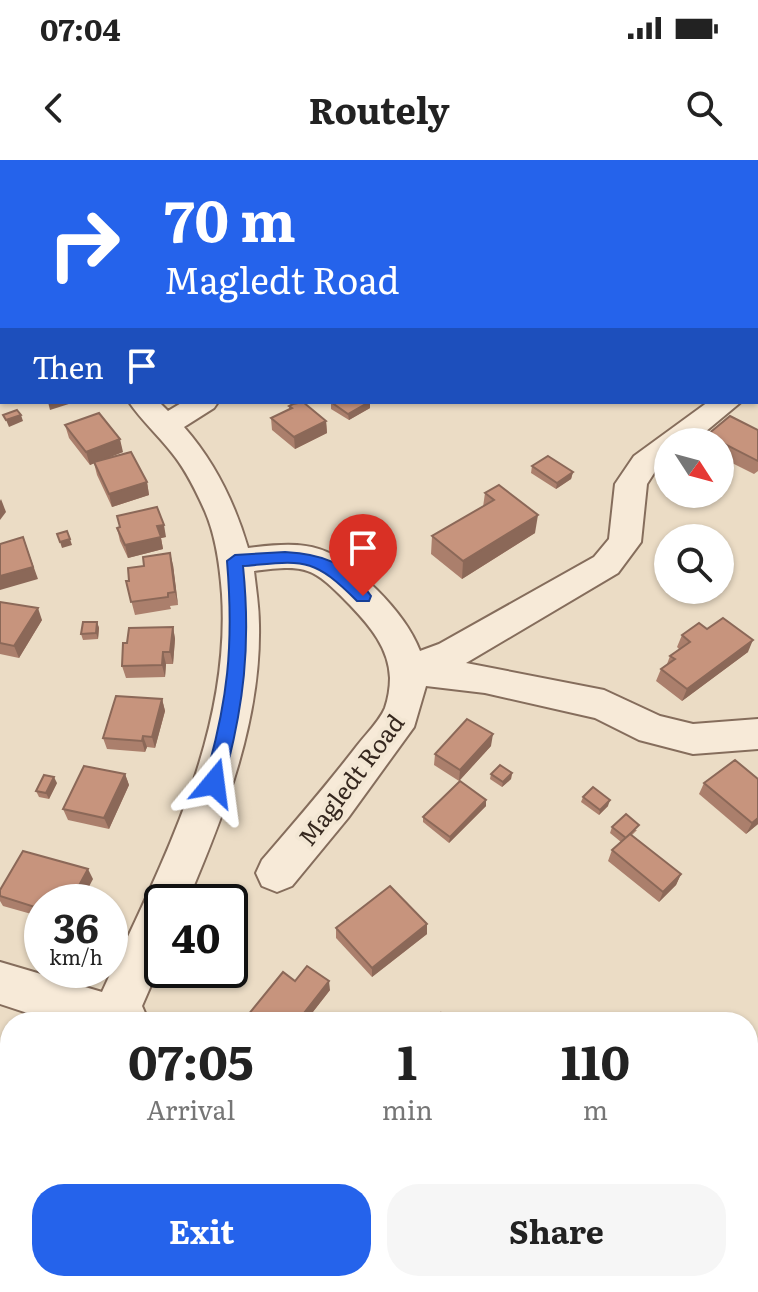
<!DOCTYPE html>
<style>
:root{--surface:#fff;--page:#f6f6f6;--text:#222;--muted:#767676;--accent:#2563eb}
body{margin:0;font-family:Literata,serif;background:var(--page);color:var(--text);height:100vh;display:flex;flex-direction:column;font-size:30px;white-space:nowrap}
*{box-sizing:border-box;margin:0}
p{font-size:26px;color:var(--muted)}
.icon{flex:none;width:44px;height:44px;fill:none;stroke:currentColor;stroke-width:2;stroke-linecap:round;stroke-linejoin:round}
.map{position:relative;flex:1;overflow:hidden}
.sheet{position:absolute;left:0px;top:852px;width:758px;height:280px;display:flex;flex-direction:column;background:var(--surface);border-radius:32px 32px 0 0;box-shadow:0 2px 6px #0004}
.sheet>*{flex:none}
.top-card{position:absolute;left:0px;top:0px;width:758px;height:244px;box-shadow:0 2px 6px #0004;background:#2563eb;color:#fff;overflow:hidden}
.needle{width:52px;rotate:126deg}
.buttons{position:absolute;left:654px;top:268px;display:grid;gap:16px}
.buttons a{display:grid;place-items:center;width:80px;height:80px;border-radius:50%;background:var(--surface);box-shadow:0 2px 6px #0004;font-size:40px}
.speed{position:absolute;left:24px;top:724px;display:flex;gap:16px;font-size:40px;font-weight:700;text-align:center}
.speed>*{display:grid;place-content:center;width:104px;height:104px;border-radius:50%;background:var(--surface);box-shadow:0 2px 6px #0004;line-height:1}
.speed small{font-size:20px;font-weight:400}
.speed .limit{border:4px solid #111;border-radius:12px;background:#fff;color:#111}
.pin{position:absolute;display:grid;place-items:center;width:68px;height:68px;color:#fff;margin:-82px -34px;border-radius:50% 50% 50% 0;rotate:-45deg;box-shadow:0 0 8px #0007}
.pin .icon{rotate:45deg}
.me{position:absolute;width:88px;margin:-44px;rotate:16deg;stroke-linejoin:round;filter:drop-shadow(0 0 6px #0008)}
.turn{display:flex;align-items:center;gap:28px;height:168px;padding:0 32px;font-size:36px}
.turn .icon{width:104px;height:104px;stroke-width:2.5}
.turn b{display:block;font-size:56px;line-height:68px}
.then{display:flex;align-items:center;height:76px;padding:0 32px;background:#0003;gap:16px;font-size:30px}
.eta{display:flex;justify-content:space-evenly;align-items:center;height:136px;text-align:center}
.eta b{font-size:48px;font-weight:700;line-height:56px}
.action{display:flex;gap:16px;margin-top:auto;padding:16px 32px}
.action a{flex:1;height:92px;border-radius:32px;background:var(--accent);color:#fff;font-size:32px;font-weight:700;line-height:92px;text-align:center}
.action a+a{background:var(--page);color:var(--text)}
.status{display:flex;justify-content:space-between;align-items:center;height:56px;padding:0 40px;background:var(--surface);direction:ltr}
.status svg{height:22px;fill:currentColor}
header{display:flex;justify-content:space-between;align-items:center;height:104px;padding:0 32px;background:var(--surface);font-size:36px;font-weight:700}
.map>svg:first-child{display:block}
.lines{fill:none;stroke-linecap:round;stroke-linejoin:round}
.minor-casing{stroke:#856d5c;stroke-width:4}
.minor{fill:#f7ead8;fill-rule:evenodd}
.wall{fill:#ab7f6c}
.shaded-wall{fill:#8b6858}
.building{fill:#c7947d;stroke:#8b6858;stroke-width:2}
.route{fill:#2563eb;stroke:#184099;stroke-width:2}
.labels{text-anchor:middle;dominant-baseline:central;stroke-width:8;stroke-linejoin:round;paint-order:stroke}
.street-label{font-size:24px;fill:#36281f;stroke:#f3e7d4}
</style>
<div class="status"><b>07:04</b><svg viewBox="0 0 49 12"><path d="M0 12V9h3v3zM5 12V6h3v6zM10 12V3h3v9zM15 12V0h3v12zM26 1h20v11H26zM47 4h2v5h-2z"/></svg></div>
<header><svg class="icon" aria-label="back" viewBox="0 0 24 24"><path d="M15 5l-7 7 7 7"/></svg>Routely<svg class="icon" aria-label="search" viewBox="0 0 24 24"><circle cx="10" cy="10" r="6"/><path d="M15 15l6 6"/></svg></header>
<div class="map">
<svg width="758" height="1132" viewBox="0 0 758 1132">
<rect width="100%" height="100%" fill="#ebdcc5"/>
<g class="lines">
<defs>
<g id="minor">
<path d="M23,0H45L46,2H24Z"/>
<path d="M560,0H584L559,2Z"/>
<rect x="0" y="86" width="2" height="14"/>
<path d="M129,242H159L168,251L183,242H218L214,248L184,267C215,302 235,344 248,388C312,380 331,385 377,430C395,448 411,468 420,491L439,484L594,397L609,379L615,324L634,296L708,242H741L693,282H668V300L656,310L647,324L641,382L618,413L466,503L604,530L660,556L693,564L758,559V589L693,594L639,580L595,558L485,533L426,526L414,567L348,658L292,726L277,732L262,726L256,713L262,700C294,663 326,626 356,587C365,575 379,562 385,548C388,539 390,528 390,518C389,488 370,466 350,445C313,407 307,404 254,411C256,429 259,447 259,465C261,562 224,655 187,742H162V800L142,846L149,862H55L0,844V802L102,832C160,707 231,576 222,434C220,407 216,376 205,351C196,331 186,310 172,293C158,275 141,260 129,242Z"/>
<path d="M10,1071V1122H26L22,1132H0V1075Z"/>
</g>
</defs>
<use href="#minor" class="minor-casing"/>
<use href="#minor" class="minor"/>
</g>
<g class="wall">
<path d="M340,0H371L370,2H340Z"/>
<path d="M712,0H740L739,2H721Z"/>
<path d="M331,242L370,248L349,260L331,249Z"/>
<path d="M289,246L326,261L327,273L295,289L272,270L271,258L289,249Z"/>
<path d="M65,265L123,292L99,301L147,322L149,335L112,347L97,315L94,303L90,305L69,278Z"/>
<path d="M758,270V311L754,314L720,297V282H705L707,275Z"/>
<path d="M532,306L573,312L571,319L556,329L531,313Z"/>
<path d="M485,333L535,373L462,419L431,394L432,376L483,347Z"/>
<path d="M117,368L166,377L161,378L163,389L128,398L120,381Z"/>
<path d="M173,405L178,445L170,446L171,449L135,455L126,421H129L144,406Z"/>
<path d="M0,442L42,460L19,498L0,494Z"/>
<path d="M97,462L99,468L98,479L83,480L81,474Z"/>
<path d="M173,467L175,479L173,504H166L165,517L126,518L122,506L127,483Z"/>
<path d="M707,469L748,492L682,541L656,521L661,509L667,504L670,496L679,489L677,487L682,475Z"/>
<path d="M162,539L165,551L155,588L147,587L145,592L107,589L103,578Z"/>
<path d="M491,586L459,621L434,605L435,594Z"/>
<path d="M512,613L511,619L502,627L490,619L491,614Z"/>
<path d="M125,614L129,625L109,669L68,660L63,649Z"/>
<path d="M57,623L49,639L39,637L36,631Z"/>
<path d="M704,623L758,664L746,674L699,634Z"/>
<path d="M583,637L608,646L599,655L581,642Z"/>
<path d="M486,640V646L449,683L423,662V657Z"/>
<path d="M612,667L637,670L632,675L681,714L676,725L659,742L608,701L612,690L621,682L610,673Z"/>
<path d="M93,719L42,742V757L3,746L0,741V730Z"/>
<path d="M336,768L427,774L372,817L336,778Z"/>
<path d="M295,821L330,830L305,862H250L248,855Z"/>
</g>
<g class="shaded-wall">
<path d="M150,0H169L161,2H150Z"/>
<path d="M238,0H257V1L235,2Z"/>
<path d="M479,0H496L493,2H479Z"/>
<path d="M0,33H1L2,35V45H0Z"/>
<path d="M2,159V172L0,173V160Z"/>
<path d="M48,242H75L50,250Z"/>
<path d="M369,242H370V248L349,260L348,254Z"/>
<path d="M21,255L23,261L9,267L6,260Z"/>
<path d="M326,261L327,273L295,289L294,277Z"/>
<path d="M120,279L123,292L90,305L86,292Z"/>
<path d="M573,312L571,319L556,329L557,323Z"/>
<path d="M147,322L149,335L112,347L109,334Z"/>
<path d="M1,339L6,352L0,360V341Z"/>
<path d="M538,355L535,373L462,419L463,401Z"/>
<path d="M164,365L166,377L161,378L163,389L128,398L125,385L157,366Z"/>
<path d="M23,377L38,419L0,430V416Z"/>
<path d="M70,379L72,385L62,388L60,382Z"/>
<path d="M170,393L173,405L178,445L175,432Z"/>
<path d="M38,448L42,460L19,498L14,486Z"/>
<path d="M97,462L99,468L98,479L96,473Z"/>
<path d="M173,467L175,479L173,504L170,492Z"/>
<path d="M753,480L748,492L682,541L687,529Z"/>
<path d="M163,492L166,504L165,517L162,505Z"/>
<path d="M162,539L165,551L155,588L152,577Z"/>
<path d="M493,574L491,586L459,621L460,610Z"/>
<path d="M143,576L147,587L145,592L142,581Z"/>
<path d="M512,613L511,619L502,627L503,622Z"/>
<path d="M125,614L129,625L109,669L104,658Z"/>
<path d="M54,617L57,623L49,639L46,633Z"/>
<path d="M486,640V646L449,683L450,677Z"/>
<path d="M610,640L608,646L599,655L600,650Z"/>
<path d="M758,658V664L746,674L752,663Z"/>
<path d="M88,709L93,719L81,742H70Z"/>
<path d="M681,714L676,725L659,742L663,732Z"/>
<path d="M427,764V774L372,817V808Z"/>
<path d="M329,821L330,830L305,862H297Z"/>
</g>
<g class="building">
<path d="M105,0H132L133,2H106Z"/>
<path d="M224,0H238L235,2Z"/>
<path d="M453,0H464L470,2H449Z"/>
<path d="M624,0H646L652,2H621Z"/>
<rect x="0" y="47" width="2" height="15"/>
<rect x="0" y="97" width="2" height="28"/>
<path d="M2,132V159L0,160V133Z"/>
<path d="M303,242L326,261L294,277L271,258L292,248L289,246L293,244Z"/>
<path d="M331,242H369L348,254Z"/>
<path d="M17,250L21,255L6,260L3,255Z"/>
<path d="M99,253L120,279L86,292L65,265Z"/>
<path d="M730,256L758,270V301L707,275Z"/>
<path d="M131,292L147,322L109,334L94,302Z"/>
<path d="M548,296L573,312L557,323L532,306Z"/>
<path d="M499,325L538,355L463,401L432,376L494,340L485,333Z"/>
<path d="M157,347L164,365L157,366L161,377L125,385L117,368L120,367L117,356Z"/>
<path d="M67,371L70,379L60,382L57,374Z"/>
<path d="M23,377L33,407L0,416V384Z"/>
<path d="M170,393L175,432L168,433V437L131,442L126,421H129L128,408L144,406L143,397Z"/>
<path d="M0,442L38,448L14,486L0,483Z"/>
<path d="M723,458L753,480L687,529L661,509L675,499L670,496L690,482L682,475L699,463L707,469Z"/>
<path d="M83,462H97L96,473L81,474Z"/>
<path d="M173,467L170,492H163L162,505L122,506L123,483H127L129,468Z"/>
<path d="M116,536L162,539L152,577L143,576L142,581L103,578Z"/>
<path d="M467,559L493,574L460,610L435,594Z"/>
<path d="M735,600L758,619V658L752,663L704,623Z"/>
<path d="M500,605L512,613L503,622L491,614Z"/>
<path d="M84,606L125,614L104,658L63,649Z"/>
<path d="M44,615L54,617L46,633L36,631Z"/>
<path d="M460,621L486,640L450,677L423,657Z"/>
<path d="M593,627L610,640L600,650L583,637Z"/>
<path d="M626,654L639,665L626,678L612,667Z"/>
<path d="M630,674L681,714L663,732L612,690Z"/>
<path d="M23,691L88,709L70,742H42L41,749L0,736V730Z"/>
<path d="M390,726L427,764L372,808L336,768Z"/>
<path d="M307,806L329,821L297,862H258L248,855L283,812L295,821Z"/>
<path d="M441,853L452,862H433Z"/>
</g>
<path class="route" d="M285,392C323,394 348,403 371,436L369,441H357C312,396 304,401 243,406C251,485 244,546 223,623L220,629H207L204,623C228,542 234,485 227,401L235,395Z"/>
<g class="labels">
<g class="street-label">
<text transform="translate(350 619) rotate(-53)">Magledt Road</text>
</g>
</g>
</svg>
<div class="buttons">
<a><svg class="needle" viewBox="-14 -14 28 28"><path d="M0-13l5 13h-10z" fill="#e53935"/><path d="M0 13l5-13h-10z" fill="#767676"/></svg></a>
<a><svg class="icon" aria-label="search" viewBox="0 0 24 24"><circle cx="10" cy="10" r="6"/><path d="M15 15l6 6"/></svg></a>
</div>
<div class="speed"><div>36<small>km/h</small></div><div class="limit">40</div></div>
<div class="pin" style="left:363px;top:436px;background:#d93025"><svg class="icon" aria-label="arrive" viewBox="0 0 24 24"><path d="M6 21V4h12l-3 4 3 4H6"/></svg></div>
<svg class="me" style="left:214px;top:623px" viewBox="-20 -20 40 40"><path d="M0-17L14 15 0 8-14 15z" fill="#2563eb" stroke="#fff" stroke-width="4"/></svg>
<div class="top-card">
<div class="turn"><svg class="icon" aria-label="right" viewBox="0 0 24 24"><path d="M7 20v-9h11M14 6l5 5-5 5"/></svg><div><b>70 m</b>Magledt Road</div></div>
<div class="then">Then<svg class="icon" aria-label="arrive" viewBox="0 0 24 24"><path d="M6 21V4h12l-3 4 3 4H6"/></svg></div>
</div>
<section class="sheet">
<div class="eta">
<div><b>07:05</b><p>Arrival</p></div>
<div><b>1</b><p>min</p></div>
<div><b>110</b><p>m</p></div>
</div>
<div class="action"><a>Exit</a><a>Share</a></div>
</section>
</div>
